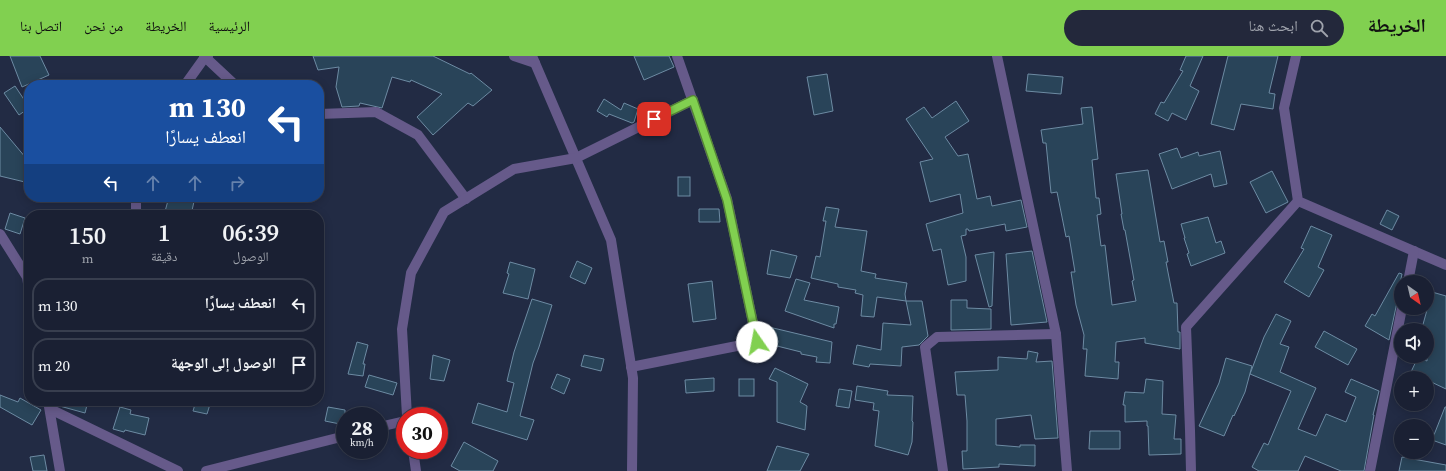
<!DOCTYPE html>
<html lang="ar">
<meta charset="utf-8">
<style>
:root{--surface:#1a2033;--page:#23283b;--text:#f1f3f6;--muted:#9fa3ac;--line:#383e4e;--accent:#81d050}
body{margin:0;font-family:"Source Serif 4","Noto Naskh Arabic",serif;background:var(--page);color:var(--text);direction:rtl;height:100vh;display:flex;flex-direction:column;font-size:15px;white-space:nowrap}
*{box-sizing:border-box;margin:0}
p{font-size:13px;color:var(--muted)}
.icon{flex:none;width:22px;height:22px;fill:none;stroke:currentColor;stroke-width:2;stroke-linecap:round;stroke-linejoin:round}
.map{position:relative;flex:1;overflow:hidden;direction:ltr}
.panel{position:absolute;left:24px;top:154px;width:300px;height:196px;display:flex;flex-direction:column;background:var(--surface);border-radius:16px;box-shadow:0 2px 10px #0003,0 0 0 1px var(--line);direction:rtl}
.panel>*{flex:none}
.banner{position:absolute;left:24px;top:24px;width:300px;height:122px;border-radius:16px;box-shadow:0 2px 10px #0003,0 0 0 1px var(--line);direction:rtl;background:#1a4fa0;color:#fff;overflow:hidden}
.needle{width:26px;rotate:146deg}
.fabs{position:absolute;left:1394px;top:219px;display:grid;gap:8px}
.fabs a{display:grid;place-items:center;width:40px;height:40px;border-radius:50%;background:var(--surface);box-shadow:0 2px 10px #0003,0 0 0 1px var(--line);font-size:20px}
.speed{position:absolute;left:336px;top:351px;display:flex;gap:8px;font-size:20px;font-weight:700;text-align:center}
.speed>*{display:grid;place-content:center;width:52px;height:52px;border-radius:50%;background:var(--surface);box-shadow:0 2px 10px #0003,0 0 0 1px var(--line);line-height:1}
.speed small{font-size:10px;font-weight:400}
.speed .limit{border:6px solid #d22;background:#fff;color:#111}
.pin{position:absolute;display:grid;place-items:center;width:34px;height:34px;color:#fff;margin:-17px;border-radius:8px;box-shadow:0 2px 6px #0006}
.me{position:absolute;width:44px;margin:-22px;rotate:348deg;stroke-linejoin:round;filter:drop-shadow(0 0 3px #0008)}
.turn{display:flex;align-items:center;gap:14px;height:84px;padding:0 12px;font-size:18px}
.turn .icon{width:52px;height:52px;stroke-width:2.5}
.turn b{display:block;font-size:28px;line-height:34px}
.lanes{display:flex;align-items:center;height:38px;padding:0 12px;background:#0003;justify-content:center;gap:20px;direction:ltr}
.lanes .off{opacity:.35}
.eta{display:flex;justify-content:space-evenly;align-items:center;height:68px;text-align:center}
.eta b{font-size:24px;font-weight:600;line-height:28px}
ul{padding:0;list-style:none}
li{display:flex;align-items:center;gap:12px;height:54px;margin:0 8px 6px;padding:0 4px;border:2px solid var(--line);border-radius:16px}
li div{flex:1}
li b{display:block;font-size:15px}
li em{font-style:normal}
header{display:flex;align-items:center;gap:24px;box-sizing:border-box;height:56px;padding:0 20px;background:var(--accent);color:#111}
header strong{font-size:19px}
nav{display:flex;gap:22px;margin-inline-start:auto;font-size:14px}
.search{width:280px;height:36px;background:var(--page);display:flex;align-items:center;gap:10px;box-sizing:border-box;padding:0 14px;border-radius:22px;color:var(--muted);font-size:15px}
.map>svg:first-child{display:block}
.building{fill:#294459;stroke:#6d8ba3}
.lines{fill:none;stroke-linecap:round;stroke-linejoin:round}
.street{stroke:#665a8a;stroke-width:10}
.route-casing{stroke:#548734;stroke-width:10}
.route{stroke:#81d050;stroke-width:7}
</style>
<header>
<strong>الخريطة</strong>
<div class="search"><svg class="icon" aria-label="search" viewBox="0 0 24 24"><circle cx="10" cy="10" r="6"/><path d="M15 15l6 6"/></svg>ابحث هنا</div>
<nav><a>الرئيسية</a><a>الخريطة</a><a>من نحن</a><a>اتصل بنا</a></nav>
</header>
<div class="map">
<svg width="1446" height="415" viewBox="0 0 1446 415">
<rect width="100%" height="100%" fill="#222b44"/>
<g class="building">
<path d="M10,0H40L49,19L22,31Z"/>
<path d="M313,0H433L470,18L471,17L492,34L473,50L468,47L433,79L417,61L442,38L411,24L410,26L392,21L382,52L360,47L359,50L342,51L336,31L339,11L318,14Z"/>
<path d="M634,0H669L674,11L644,24Z"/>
<path d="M1186,0H1203L1190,30L1199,35L1186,64L1172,57L1168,65L1155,58L1161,46L1164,47L1183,15L1180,14Z"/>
<path d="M1228,0H1278L1269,37L1275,38L1273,53L1241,48L1234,74L1211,68Z"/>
<path d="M827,18L833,55L814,59L807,21Z"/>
<path d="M1028,18L1063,21L1061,38L1026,35Z"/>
<path d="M15,30L29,51V52L19,59L4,37Z"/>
<path d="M604,43L621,54L624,47L638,53L634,66L632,67L609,58L607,61L597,55Z"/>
<path d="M956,45L969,65L945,81L958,100L968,98L977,143L990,140L992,150L1021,144L1027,171L1006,175L1005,168L969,175L968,173H966V179L961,180L966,201V225L948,229L941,193L933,195L926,168L963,157L960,138L930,146L920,106L933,103L906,63L924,51L932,62Z"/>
<path d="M1092,51L1098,103L1092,104L1096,142H1099L1101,158L1097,159L1101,190L1105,189L1112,249L1136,245L1132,225L1134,224L1125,174H1124L1121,158H1122L1116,118L1148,114L1160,186L1164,185L1168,206H1166L1174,247H1177L1178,276H1180V293L1145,287V282L1116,286L1115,306H1119L1118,323L1085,320L1087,293H1083L1084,279L1076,249L1071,216H1075L1069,180L1066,181L1057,136L1051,137L1046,87H1043L1041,74L1083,68L1081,52Z"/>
<path d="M0,71L26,102L29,104V127L0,120Z"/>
<path d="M1177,92L1181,102L1198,96L1199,100L1220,95L1227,128L1214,131L1211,118L1172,133L1159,98Z"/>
<path d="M1272,115L1288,146L1266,157L1250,126Z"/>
<rect x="678" y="121" width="12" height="19"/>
<path d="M169,141H195L191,159H164Z"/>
<path d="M826,151L839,153L835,171L867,175L861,215L876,218L875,222L907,227L905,238L906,245L877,241L874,261L861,260L863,239L855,237L856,234L838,231V228L811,222L816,200L820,201L826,165H823Z"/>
<path d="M699,153H719L720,166H699Z"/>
<path d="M1387,154L1399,160L1392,174L1380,168Z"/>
<path d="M10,157L25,162L20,178L5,173Z"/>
<path d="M1208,161L1216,187L1221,185L1225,197L1191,210L1187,198L1189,197L1184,182H1185L1181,168Z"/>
<path d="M1311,170L1332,179L1318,211L1324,214L1309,241L1284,226L1304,193L1301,192Z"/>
<path d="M771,194L797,200L790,222L767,218Z"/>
<path d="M1032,195L1047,266L1011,269L1006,198Z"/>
<path d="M994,196L992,250L989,251L975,199Z"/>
<path d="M577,205L592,212L585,228L570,221Z"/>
<path d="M510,206L535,213L528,243L503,237L509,218L507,217Z"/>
<path d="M1399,217L1402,218L1397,241L1401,246L1397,247L1396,251L1389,284L1365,270L1372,258L1375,260Z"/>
<path d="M796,223L810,227L804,244L839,251L836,268H834V272L785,255Z"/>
<path d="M712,225L716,263L693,266L688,228Z"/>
<path d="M1432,236L1446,240V333L1427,324V322H1423L1411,316L1418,301L1427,305V273L1422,272Z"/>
<path d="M532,243L552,249L539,291L533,307L520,360L534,364L527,384L472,367L478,347L507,356L514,327L507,325L514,296Z"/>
<path d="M951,244H967V252L991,253V273L951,274Z"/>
<path d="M906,245H922L928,280L919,289L902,291L901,310L870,308L869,311L853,308L857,289L881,294L883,267L911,269Z"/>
<path d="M1276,258L1291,265L1280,288L1289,291L1280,316L1316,332L1298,373L1316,380L1326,358L1346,366L1356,341L1345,336L1351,323L1379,335L1373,359H1374L1364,415H1341L1305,400L1298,415H1259L1252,411L1264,387L1268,389L1291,335L1250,318L1264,281Z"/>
<path d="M769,271L832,286L830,307L816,306L817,301L801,298V296L765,287Z"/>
<path d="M1324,275L1357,293L1348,309L1315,291Z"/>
<path d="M357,286L368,289L363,308H365L363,320L348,318Z"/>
<path d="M1028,295L1038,297L1036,306L1052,305L1058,382L1035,383L1031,359L996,363V389L1020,391V389H1035V410L999,408V411L963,413L962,395H967V365L965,339H957L955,316L998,314V301L1027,303Z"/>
<path d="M433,299L450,304L444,325L430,323Z"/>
<path d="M584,299L604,303L601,315L581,310Z"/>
<path d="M1226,302L1252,310L1245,336L1234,360L1233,359L1224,380L1199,370L1219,327Z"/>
<path d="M775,312L808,328L800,346L807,350L805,374L777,366V326L769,323Z"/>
<path d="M557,318L570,323L564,338L551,332Z"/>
<path d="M369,319L397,327L393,339L365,331Z"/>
<path d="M714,322V335L686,337L685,324Z"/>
<rect x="739" y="323" width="15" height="17"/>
<path d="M1146,323L1163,325L1162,358L1176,359L1174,383H1181V398L1149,399L1148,370H1147V365L1125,366V349H1123L1125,336L1144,337Z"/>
<path d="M857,330L888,335L887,339L913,340L912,365L913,366L912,386L908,399L875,390L879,355L873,354L874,347L855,344Z"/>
<path d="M839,333L852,335L849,352L836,350Z"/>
<path d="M0,339L18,346L20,342L41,354L32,369L0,351Z"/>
<path d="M55,345H88L85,357L56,349Z"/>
<path d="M196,345H211L207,358L193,355Z"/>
<path d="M120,351L131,354L130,358L149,362L145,379L125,374L124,376L113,373Z"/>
<path d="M328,351L345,354V369L325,365Z"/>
<path d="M1445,351H1446V389L1432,384Z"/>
<path d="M1090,375H1120V393H1089Z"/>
<path d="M464,386L498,405L493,415H460L451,410Z"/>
<path d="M777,390L809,398L800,415H767Z"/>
<path d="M44,399L47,415H33L30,401Z"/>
<path d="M1402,401L1446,409V415H1399Z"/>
</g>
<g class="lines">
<g class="street">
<path d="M204,0L235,29"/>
<path d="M514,0L535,7"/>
<path d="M532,0L611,184L633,322L632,415"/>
<path d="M997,0L1056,278L1067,415"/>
<path d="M1296,0L1284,52L1298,145L1446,209"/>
<path d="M185,29L205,1L208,0"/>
<path d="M319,58L376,56L418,79L466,143"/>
<path d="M136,141V159"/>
<path d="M0,178L27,221L29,234"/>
<path d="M1408,226L1414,195"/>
<path d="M631,311L757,286L727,143L677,0"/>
<path d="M48,345L60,415"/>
<path d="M50,353L178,415"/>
<path d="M407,360L402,273L411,217L444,156L514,113L576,102L693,44"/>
<path d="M379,371L405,365"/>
<path d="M413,394L416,415"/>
<path d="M206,415L345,380"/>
<path d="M943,415L925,291L937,281L1056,278"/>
<path d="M1191,415L1190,374L1186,271L1298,145"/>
<path d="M1370,415L1402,252"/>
</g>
</g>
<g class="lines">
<defs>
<path id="route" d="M654,63L693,44L727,144L757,286"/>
</defs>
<use href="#route" class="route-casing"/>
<use href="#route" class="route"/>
</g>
</svg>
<div class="fabs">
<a><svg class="needle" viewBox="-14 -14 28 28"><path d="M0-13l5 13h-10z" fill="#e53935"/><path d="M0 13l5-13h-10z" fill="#9fa3ac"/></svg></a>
<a><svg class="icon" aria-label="sound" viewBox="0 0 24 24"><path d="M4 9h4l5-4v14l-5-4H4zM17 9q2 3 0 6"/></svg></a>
<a>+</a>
<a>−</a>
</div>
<div class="speed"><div>28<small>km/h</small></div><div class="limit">30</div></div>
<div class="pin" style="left:654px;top:63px;background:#d93025"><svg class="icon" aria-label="arrive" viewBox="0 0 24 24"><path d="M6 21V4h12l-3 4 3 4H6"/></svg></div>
<svg class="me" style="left:757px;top:286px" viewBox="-20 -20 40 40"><circle r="19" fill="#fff"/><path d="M0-13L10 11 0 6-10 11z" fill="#81d050"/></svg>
<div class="banner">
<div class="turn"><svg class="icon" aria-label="left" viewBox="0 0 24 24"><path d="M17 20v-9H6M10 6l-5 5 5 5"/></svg><div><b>130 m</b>انعطف يسارًا</div></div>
<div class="lanes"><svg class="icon" aria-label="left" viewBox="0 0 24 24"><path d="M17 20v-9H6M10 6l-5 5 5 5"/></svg><svg class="icon off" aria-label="ahead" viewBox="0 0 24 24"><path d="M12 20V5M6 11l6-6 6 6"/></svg><svg class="icon off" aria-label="ahead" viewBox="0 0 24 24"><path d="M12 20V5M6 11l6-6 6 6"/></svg><svg class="icon off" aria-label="right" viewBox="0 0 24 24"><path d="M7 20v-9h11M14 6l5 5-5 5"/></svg></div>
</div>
<section class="panel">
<div class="eta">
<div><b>06:39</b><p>الوصول</p></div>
<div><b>1</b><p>دقيقة</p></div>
<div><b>150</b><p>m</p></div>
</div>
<ul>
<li><svg class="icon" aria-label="left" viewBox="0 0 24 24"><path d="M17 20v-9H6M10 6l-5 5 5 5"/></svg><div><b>انعطف يسارًا</b></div><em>130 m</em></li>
<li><svg class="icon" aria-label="arrive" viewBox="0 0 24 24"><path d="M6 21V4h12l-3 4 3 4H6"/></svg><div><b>الوصول إلى الوجهة</b></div><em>20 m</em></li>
</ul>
</section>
</div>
